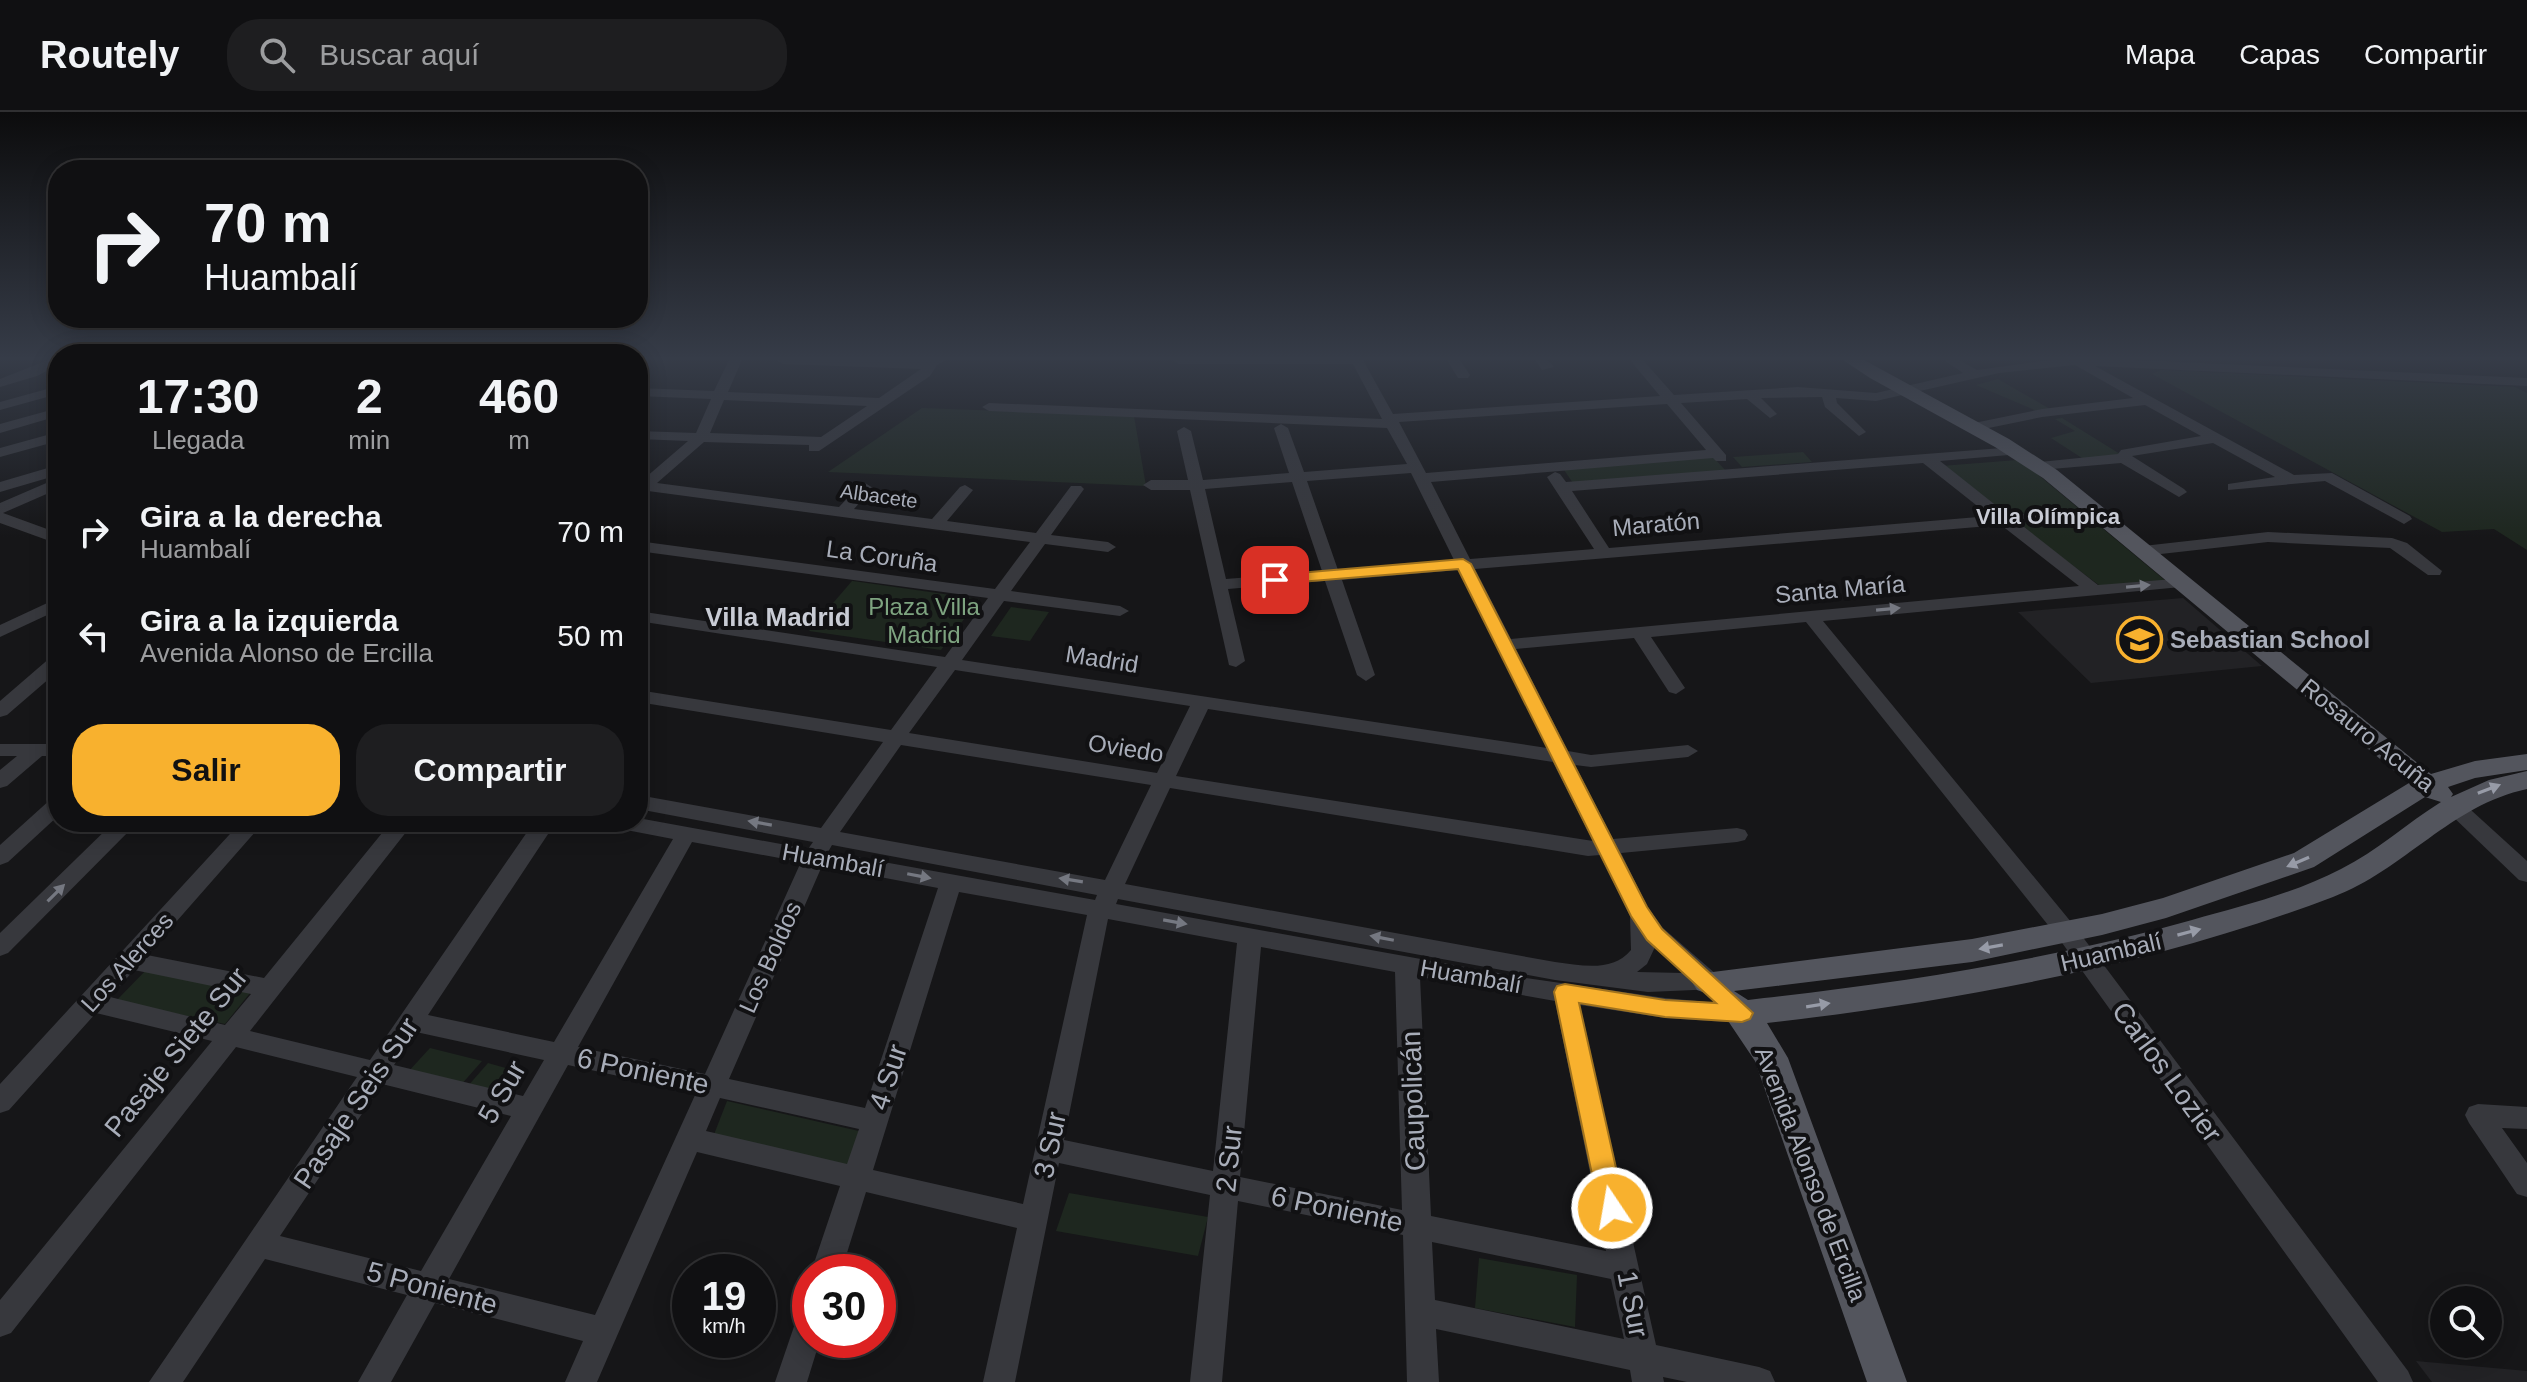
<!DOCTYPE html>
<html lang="es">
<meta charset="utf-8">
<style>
:root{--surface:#101012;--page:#1e1e20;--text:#f1f3f6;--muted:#9c9d9f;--line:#303032;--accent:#f8b12e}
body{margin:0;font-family:Arial,sans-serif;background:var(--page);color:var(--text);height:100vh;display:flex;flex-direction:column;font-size:30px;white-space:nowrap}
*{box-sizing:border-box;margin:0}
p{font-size:26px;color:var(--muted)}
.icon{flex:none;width:44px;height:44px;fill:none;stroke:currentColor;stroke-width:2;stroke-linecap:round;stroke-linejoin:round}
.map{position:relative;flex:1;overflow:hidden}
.panel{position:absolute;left:48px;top:232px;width:600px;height:488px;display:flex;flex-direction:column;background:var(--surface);border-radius:32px;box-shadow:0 4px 20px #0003,0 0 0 2px var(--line)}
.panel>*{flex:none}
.guide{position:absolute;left:48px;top:48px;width:600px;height:168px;border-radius:32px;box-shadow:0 4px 20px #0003,0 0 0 2px var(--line);background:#101012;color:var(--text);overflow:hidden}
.tools{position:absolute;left:2430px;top:1174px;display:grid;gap:16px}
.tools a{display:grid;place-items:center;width:72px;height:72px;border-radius:50%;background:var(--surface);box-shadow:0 4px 20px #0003,0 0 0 2px var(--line);font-size:40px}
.speed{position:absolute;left:672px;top:1142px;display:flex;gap:16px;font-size:40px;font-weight:700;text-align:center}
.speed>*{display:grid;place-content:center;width:104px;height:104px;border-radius:50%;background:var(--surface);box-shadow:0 4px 20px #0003,0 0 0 2px var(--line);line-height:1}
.speed small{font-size:20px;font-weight:400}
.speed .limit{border:12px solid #d22;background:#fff;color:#111}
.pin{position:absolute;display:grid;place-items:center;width:68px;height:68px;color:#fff;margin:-34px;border-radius:16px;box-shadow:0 4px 12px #0006}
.me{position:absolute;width:88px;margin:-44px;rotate:348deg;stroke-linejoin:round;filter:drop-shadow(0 0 6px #0008)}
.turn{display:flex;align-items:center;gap:28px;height:168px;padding:0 24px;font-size:36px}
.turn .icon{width:104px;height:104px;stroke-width:2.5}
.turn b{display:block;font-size:56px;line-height:68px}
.eta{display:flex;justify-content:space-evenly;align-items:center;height:136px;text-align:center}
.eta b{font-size:48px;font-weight:700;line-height:56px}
.button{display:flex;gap:16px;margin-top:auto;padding:16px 24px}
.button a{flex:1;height:92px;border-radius:32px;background:var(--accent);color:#111;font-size:32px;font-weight:700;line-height:92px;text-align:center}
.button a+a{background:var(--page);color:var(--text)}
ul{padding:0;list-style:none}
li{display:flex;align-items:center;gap:24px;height:104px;padding:0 24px}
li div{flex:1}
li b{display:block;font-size:30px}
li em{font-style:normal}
header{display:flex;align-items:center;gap:48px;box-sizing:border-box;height:112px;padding:0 40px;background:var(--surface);border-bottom:2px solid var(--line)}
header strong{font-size:38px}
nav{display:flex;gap:44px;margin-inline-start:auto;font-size:28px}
.search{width:560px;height:72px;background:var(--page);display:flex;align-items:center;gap:20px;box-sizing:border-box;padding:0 28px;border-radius:32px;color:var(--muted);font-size:30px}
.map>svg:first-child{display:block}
.built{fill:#222225}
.green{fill:#1e271f}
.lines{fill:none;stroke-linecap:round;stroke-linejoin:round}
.minor{fill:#37383d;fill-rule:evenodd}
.major{fill:#53555d;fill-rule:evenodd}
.oneway{fill:#757881}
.oneway2{fill:#979ba7}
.route{fill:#f8b12e;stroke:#a1731e;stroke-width:2}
.labels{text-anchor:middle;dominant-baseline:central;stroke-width:8;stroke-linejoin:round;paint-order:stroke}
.far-street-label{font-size:20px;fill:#a8adb9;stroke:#111113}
.far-neighbourhood-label{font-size:22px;font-weight:bold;fill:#c9ccd5;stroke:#111113}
.street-label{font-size:24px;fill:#a8adb9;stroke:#111113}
.park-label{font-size:24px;fill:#7ea480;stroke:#111113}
.poi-label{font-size:24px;font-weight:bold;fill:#a8adb9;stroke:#111113;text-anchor:start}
.neighbourhood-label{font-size:26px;font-weight:bold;fill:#c9ccd5;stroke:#111113}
.near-street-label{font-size:28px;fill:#a8adb9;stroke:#111113}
</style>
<header>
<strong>Routely</strong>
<div class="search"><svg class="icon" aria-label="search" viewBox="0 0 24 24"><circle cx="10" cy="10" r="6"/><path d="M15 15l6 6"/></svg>Buscar aquí</div>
<nav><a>Mapa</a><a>Capas</a><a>Compartir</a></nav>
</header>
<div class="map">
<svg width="2527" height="1270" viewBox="0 0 2527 1270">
<rect width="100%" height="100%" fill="#161618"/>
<g class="built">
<path d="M2183,486L2262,554L2091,571L2018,500Z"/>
<path d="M2416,1249L2527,1259V1270H2432Z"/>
</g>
<g class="green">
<path d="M2161,258L2515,275L2527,281V438L2494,417L2442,420L2152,262Z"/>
<path d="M1998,267L2050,297L2039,300L1976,273Z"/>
<path d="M922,296L1134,304L1146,374L828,360Z"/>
<path d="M2062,306L2120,342L2085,348L2051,326L2075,319L2055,307Z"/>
<path d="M1803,340L1812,350L1742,355L1733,345Z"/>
<path d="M1712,344L1726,359L1573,371L1562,355Z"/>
<path d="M2017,348L2036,361L2167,470L2104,477L1941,354Z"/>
<path d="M852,469H853L979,487L941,538L809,519Z"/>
<path d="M1011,495L1049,500L1030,529L991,524Z"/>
<path d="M150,854L254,876L225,912L116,889Z"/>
<path d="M430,936L482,949L460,974L408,960Z"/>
<path d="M488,951L513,958L493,981L467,975Z"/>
<path d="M727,989L859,1019L847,1058L713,1025Z"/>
<path d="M1069,1081L1208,1105L1198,1144L1056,1119Z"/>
<path d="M1479,1146L1577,1163L1575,1215L1475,1196Z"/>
</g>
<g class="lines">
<g class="minor">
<path d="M48,248H58V253L37,264L0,275V267Z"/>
<path d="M729,248H742L728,280L879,286L921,257L783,252L776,248H946L937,253L930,264L819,339H809V333L704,330L657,371L839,395L860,373L865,371L873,376L854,397L932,407L960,375L965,373L973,378L947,409L1036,421L1071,374H1081L1084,377L1051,423L1108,430L1116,435L1108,440L1045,432L1011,479L1120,494L1129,499L1120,504L1004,489L962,548L1547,636L1459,458L1342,468L1375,563L1366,569L1357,563L1325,469L1228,477L1245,549L1236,555L1229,553L1190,378H1151L1143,373L1151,368H1188L1177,319L1184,315L1191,319L1203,368L1289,361L1274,316L1281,312L1288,316L1304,360L1407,352L1387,316L989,299L982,295L989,291L1382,307L1353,252H1179L1173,248H1363L1393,302L1660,284L1630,248H1643L1674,283L1798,275L1876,281L1963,261L1944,248H1959L1977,258L2051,248H2132L2527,266V274L2095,254L2294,363L2332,361L2410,404L2412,407L2404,412L2325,369L2228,378V372L2275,365L2213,331L2132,344L2184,377L2187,380L2179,385L2121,351L2040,358L2033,354L2040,350L2118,342L2121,338L2201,324L2145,293L2042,305L1974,319L1967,315L1974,311L2042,297L2133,286L2075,253L1999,261L1876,289L1836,286L1837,291L1866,320L1859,324L1825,295L1822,285L1761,286L1777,302L1770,306L1747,287L1681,291L1726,343V349H1716L1713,346L1431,370L1470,447L1594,437L1547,365L1555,360L1560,362L1566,370L2015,335L2020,336V342L1940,349L2008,403L2102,397L2104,400L2096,405L2019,411L2098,473L2187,466L2190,470L2187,474L2181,475L1823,509L2076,816L2408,1259L2413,1270H2378L2060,828L1806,510L1651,525L1685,576L1676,582L1669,580L1634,526L1516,537L1568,639L1591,643L1688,633L1698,639L1688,645L1591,655L1575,653L1613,727L1737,716L1745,718L1748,723L1745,728L1737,730L1621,741L1647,794L1663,816L1717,863L1720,870L1717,877L1648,880L1555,868L1118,787L1116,792L1526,866L1665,886L1751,894L1754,901L1751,908L1742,911L1665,906L1580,893L1656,1233L1759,1255L1770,1259L1775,1270H1687L1663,1265L1664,1270H1632L1630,1258L1436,1217L1439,1270H1407L1403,1123L1238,1089L1222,1270H1190L1210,1083L1059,1051L1015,1270H983L1017,1116L866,1080L841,1160H811L840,1074L697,1040L597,1270H565L583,1229L435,1191L391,1270H358L407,1183L265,1147L183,1270H149L357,965L236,935L11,1221L0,1225V1188L212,929L96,901L9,998L0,1001V972L241,710H264L147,843L264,866L391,710H414L250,919L370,948L534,710H556L428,903L554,930L673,727L621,717L613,715L610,710H638V706L808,737L813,730L638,697V683L821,716L883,630L638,590V578L891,618L937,555L638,509V499L945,545L988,486L638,439V429L995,477L1030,430L648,379L638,381V372L688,329L638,327V319L696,321L711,287L638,284V276L714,279ZM724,288L867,294L821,325L710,321ZM1667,292L1706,338L1426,361L1399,310ZM1923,351L1990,404L1609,436L1572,379ZM1411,361L1454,448L1338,458L1307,369ZM1292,370L1322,459L1226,467L1205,377ZM2001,413L2079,474L1511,527L1475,457ZM955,558L1190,594L1157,661L909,621ZM1208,597L1553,650L1593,729L1176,664ZM901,633L1151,673L1105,768L840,720ZM1170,676L1588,744L1600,743L1630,804L1631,838C1612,861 1581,853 1555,850L1125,772ZM692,730L801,750L705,962L578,935ZM832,733L1097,783L1095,788L828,740ZM822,754L938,776L865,996L729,967ZM959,780L1087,803L1023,1092L873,1058ZM1108,807L1237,831L1213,1059L1064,1028ZM1261,835L1395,860L1402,1098L1240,1065ZM1655,835L1683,861L1637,860L1647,852ZM134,858L251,882L225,913L110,885ZM1420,865L1555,889L1606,1139L1431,1104ZM416,920L544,948L523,984L394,953ZM568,953L696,981L595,1203L449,1167ZM382,972L511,1004L421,1159L280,1124ZM720,986L859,1017L847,1052L706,1019ZM1432,1130L1611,1167L1624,1227L1435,1188Z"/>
<path d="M1447,248H1460L1470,263L1468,266H1458Z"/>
<path d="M1535,248H1548L1554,255L1542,258Z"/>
<path d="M58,274V282L0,298V290Z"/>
<path d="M58,296V304L0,321V312Z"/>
<path d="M58,320V329L0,345V336Z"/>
<path d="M58,353V363L0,380V370Z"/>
<path d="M58,366V377L3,401L58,421V432L0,411V391Z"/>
<path d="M2268,420L2392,426L2407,431L2442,459L2440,463H2428L2390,436L2268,430L2143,444L2135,439L2143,434Z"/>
<path d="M58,486V498L0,525V513Z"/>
<path d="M58,543V559L7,603L0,605V589L51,545Z"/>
<path d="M0,632H58V644H42L7,674L0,676V658L17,644H0Z"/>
<path d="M58,685V704L8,750L0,753V733L51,687Z"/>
<path d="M2454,687L2461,689L2527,749V770L2519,768L2447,699L2443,694L2447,689Z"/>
<path d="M114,710H138L8,841L0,844V821Z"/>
<path d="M2478,992L2527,995V1017L2502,1016L2527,1051V1085L2517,1082L2469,1011L2465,1003L2469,995Z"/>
<path d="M810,1196V1228H820L807,1270H775L799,1200Z"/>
</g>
<path class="major" d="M1843,248H1864L2009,327L2057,358L2431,662L2475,649L2527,642V658L2475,666L2448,675L2453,682L2451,685L2489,668L2527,659V677C2451,693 2404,758 2333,785C2153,853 1958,889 1767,911L1788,946L1907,1270H1867L1755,949L1716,891L1721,882L1728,880L1708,882L1697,878L1692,870L1697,862L1972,827L2102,802L2163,786L2294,741L2409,671L2043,366L1995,335L1870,266ZM2425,685L2441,690C2407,711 2377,739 2341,757C2295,781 2242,794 2192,808C2053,847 1907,870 1764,886L1748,888L1734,879L1972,850L2102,823L2166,806L2314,755Z"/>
</g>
<defs><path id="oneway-solid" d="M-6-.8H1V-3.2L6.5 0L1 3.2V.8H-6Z" transform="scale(2)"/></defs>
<g class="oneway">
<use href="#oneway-solid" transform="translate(2138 474) rotate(-5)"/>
<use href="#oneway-solid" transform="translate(1888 497) rotate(-5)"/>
<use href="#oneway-solid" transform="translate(760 711) rotate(-170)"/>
<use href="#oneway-solid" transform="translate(919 764) rotate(11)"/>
<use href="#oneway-solid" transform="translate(1071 768) rotate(-171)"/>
<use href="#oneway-solid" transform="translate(56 781) rotate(-45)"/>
<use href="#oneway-solid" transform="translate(1175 810) rotate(10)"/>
<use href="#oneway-solid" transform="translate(1382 826) rotate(-169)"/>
</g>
<g class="oneway2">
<use href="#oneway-solid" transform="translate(2489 677) rotate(-21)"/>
<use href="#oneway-solid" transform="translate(2298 750) rotate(157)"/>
<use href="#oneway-solid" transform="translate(2189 820) rotate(-15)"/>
<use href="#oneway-solid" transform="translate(1991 835) rotate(170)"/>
<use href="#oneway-solid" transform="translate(1818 893) rotate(-9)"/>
</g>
<linearGradient id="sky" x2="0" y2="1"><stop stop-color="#0c0c0d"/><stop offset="0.58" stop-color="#363c48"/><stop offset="1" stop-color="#363c48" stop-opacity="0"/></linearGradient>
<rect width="2527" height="425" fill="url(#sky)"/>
<path class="route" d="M1463,447L1471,452L1647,795L1662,817L1753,901L1750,907L1742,910L1665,905L1579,891L1625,1096L1621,1104L1612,1107L1603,1104L1599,1096L1554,880L1557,874L1565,872L1665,888L1716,891L1647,828L1631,804L1458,457L1275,472L1267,468L1275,463Z"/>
<defs>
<symbol id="school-ring" viewBox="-11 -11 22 22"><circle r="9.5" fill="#111113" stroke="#f8b12e" stroke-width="1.5"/><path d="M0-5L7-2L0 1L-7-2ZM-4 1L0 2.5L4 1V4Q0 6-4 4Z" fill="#f8b12e"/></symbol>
</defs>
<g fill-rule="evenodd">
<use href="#school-ring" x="2114" y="502" width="51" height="51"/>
</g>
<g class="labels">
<g class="far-street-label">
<text transform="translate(879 384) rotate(8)">Albacete</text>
</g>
<g class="far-neighbourhood-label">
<text x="2048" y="404">Villa Olímpica</text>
</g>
<g class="street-label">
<text transform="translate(1656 412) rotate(-5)">Maratón</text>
<text transform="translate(882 444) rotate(8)">La Coruña</text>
<text transform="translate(1840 477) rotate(-5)">Santa María</text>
<text transform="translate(1102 547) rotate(9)">Madrid</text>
<text transform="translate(2368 623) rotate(39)">Rosauro Acuña</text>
<text transform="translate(1126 636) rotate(9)">Oviedo</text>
<text transform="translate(833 748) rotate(10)">Huambalí</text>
<text transform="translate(2111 840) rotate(-13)">Huambalí</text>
<text transform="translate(770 845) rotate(-66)">Los Boldos</text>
<text transform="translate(127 850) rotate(-48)">Los Alerces</text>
<text transform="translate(1471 864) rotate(10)">Huambalí</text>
<text transform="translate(1811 1062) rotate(69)">Avenida Alonso de Ercilla</text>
</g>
<g class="park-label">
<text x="924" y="494">Plaza Villa<tspan x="924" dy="28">Madrid</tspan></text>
</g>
<g class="poi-label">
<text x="2170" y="527">Sebastian School</text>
</g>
<g class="neighbourhood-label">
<text x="778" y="505">Villa Madrid</text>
</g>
<g class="near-street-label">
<text transform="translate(176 940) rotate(-51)">Pasaje Siete Sur</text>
<text transform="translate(643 959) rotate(12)">6 Poniente</text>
<text transform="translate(2167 960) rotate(54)">Carlos Lozier</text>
<text transform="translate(888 965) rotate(-72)">4 Sur</text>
<text transform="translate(502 980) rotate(-60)">5 Sur</text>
<text transform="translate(1413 989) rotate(-92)">Caupolicán</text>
<text transform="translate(356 991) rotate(-56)">Pasaje Seis Sur</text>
<text transform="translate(1050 1033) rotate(-78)">3 Sur</text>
<text transform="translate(1229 1047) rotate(-84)">2 Sur</text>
<text transform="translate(1337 1097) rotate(12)">6 Poniente</text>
<text transform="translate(432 1176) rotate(15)">5 Poniente</text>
<text transform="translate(1633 1192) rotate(79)">1 Sur</text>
</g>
</g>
</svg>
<div class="tools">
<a><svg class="icon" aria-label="search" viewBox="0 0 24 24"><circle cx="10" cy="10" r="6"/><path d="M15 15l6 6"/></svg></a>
</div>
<div class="speed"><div>19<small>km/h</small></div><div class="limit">30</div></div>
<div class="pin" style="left:1275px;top:468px;background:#d93025"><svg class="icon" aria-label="arrive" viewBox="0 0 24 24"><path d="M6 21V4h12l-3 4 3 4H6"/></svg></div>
<svg class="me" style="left:1612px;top:1096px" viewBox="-20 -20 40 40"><circle r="17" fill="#f8b12e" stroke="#fff" stroke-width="3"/><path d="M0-11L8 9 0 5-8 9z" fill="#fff"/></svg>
<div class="guide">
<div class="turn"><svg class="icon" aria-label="right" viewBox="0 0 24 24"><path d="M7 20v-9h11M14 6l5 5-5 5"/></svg><div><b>70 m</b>Huambalí</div></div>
</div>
<section class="panel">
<div class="eta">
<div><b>17:30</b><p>Llegada</p></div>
<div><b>2</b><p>min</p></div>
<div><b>460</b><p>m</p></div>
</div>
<ul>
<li><svg class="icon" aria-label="right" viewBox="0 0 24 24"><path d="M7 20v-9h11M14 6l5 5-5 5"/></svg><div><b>Gira a la derecha</b><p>Huambalí</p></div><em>70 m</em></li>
<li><svg class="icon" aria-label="left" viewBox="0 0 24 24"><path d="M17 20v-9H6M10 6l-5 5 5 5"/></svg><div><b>Gira a la izquierda</b><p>Avenida Alonso de Ercilla</p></div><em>50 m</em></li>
</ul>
<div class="button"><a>Salir</a><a>Compartir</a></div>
</section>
</div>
